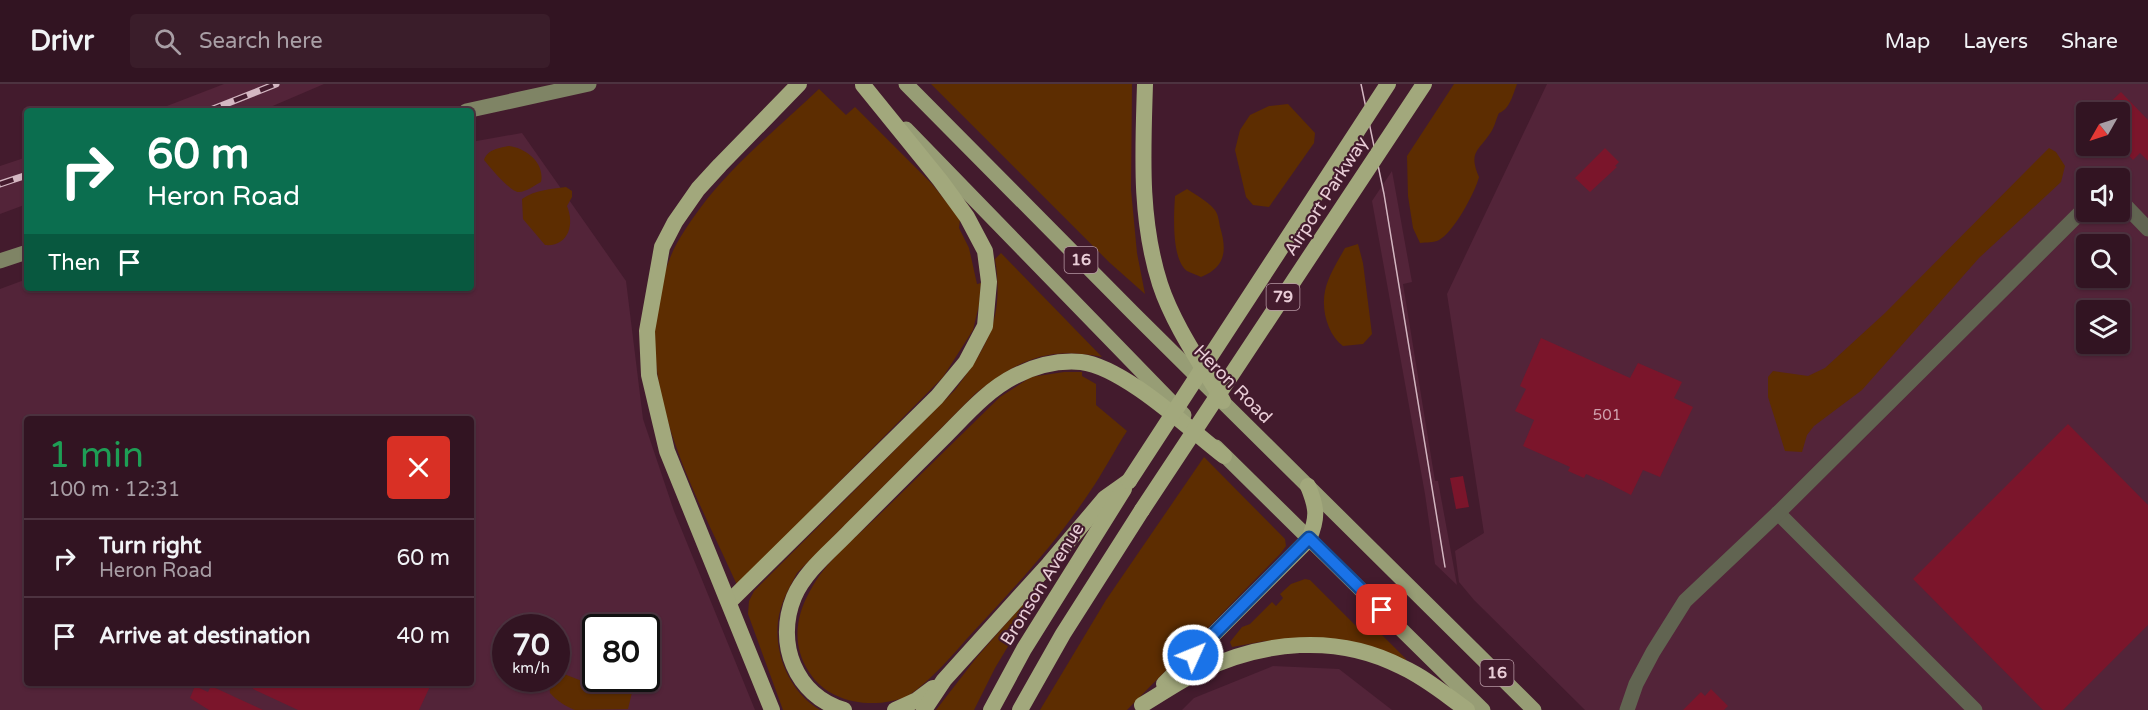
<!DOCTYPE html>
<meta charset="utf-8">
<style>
:root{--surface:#321422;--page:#3a1d2a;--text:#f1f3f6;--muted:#a89ea5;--line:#4d3340}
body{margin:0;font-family:"Varela Round",sans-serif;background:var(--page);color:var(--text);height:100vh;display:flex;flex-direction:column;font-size:22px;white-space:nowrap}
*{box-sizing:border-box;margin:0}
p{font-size:20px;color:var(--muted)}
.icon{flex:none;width:33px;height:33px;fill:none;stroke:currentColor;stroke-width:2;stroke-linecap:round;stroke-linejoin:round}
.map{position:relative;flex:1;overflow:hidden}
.details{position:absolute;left:24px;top:332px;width:450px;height:270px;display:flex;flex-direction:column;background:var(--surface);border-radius:6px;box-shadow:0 2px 4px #0004,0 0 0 2px var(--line)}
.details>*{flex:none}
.top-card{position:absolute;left:24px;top:24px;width:450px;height:183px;border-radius:6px;box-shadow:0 2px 4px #0004,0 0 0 2px var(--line);background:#0b6e4f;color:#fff;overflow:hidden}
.needle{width:39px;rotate:231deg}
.buttons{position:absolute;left:2076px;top:18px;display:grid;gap:12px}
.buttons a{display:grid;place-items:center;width:54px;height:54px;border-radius:6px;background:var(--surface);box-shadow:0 2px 4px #0004,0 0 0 2px var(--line);font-size:30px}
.speed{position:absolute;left:492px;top:530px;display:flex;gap:12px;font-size:30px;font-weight:700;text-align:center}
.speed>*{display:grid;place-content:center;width:78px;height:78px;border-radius:50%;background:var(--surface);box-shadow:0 2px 4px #0004,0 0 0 2px var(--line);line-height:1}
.speed small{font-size:15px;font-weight:400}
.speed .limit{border:3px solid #111;border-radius:9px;background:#fff;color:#111}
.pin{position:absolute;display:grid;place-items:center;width:51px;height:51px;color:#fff;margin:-26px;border-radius:12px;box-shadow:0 3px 9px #0006}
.me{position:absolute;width:66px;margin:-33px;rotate:46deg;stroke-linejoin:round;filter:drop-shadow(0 0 4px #0008)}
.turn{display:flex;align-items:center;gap:21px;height:126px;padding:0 24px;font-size:27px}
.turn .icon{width:78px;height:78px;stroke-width:2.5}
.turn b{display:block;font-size:42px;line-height:51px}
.then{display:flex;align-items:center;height:57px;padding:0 24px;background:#0003;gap:12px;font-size:22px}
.round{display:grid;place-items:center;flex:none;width:63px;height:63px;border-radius:6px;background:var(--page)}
.summary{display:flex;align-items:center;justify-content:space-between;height:102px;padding:0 24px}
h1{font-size:36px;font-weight:600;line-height:45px;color:#1e9e55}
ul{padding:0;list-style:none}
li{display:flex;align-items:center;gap:18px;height:78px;padding:0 24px;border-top:2px solid var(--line)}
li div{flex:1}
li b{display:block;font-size:22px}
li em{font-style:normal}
header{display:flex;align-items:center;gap:36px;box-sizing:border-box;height:84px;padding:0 30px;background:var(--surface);border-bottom:2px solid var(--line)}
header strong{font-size:28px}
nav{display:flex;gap:33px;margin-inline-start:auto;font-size:21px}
.search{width:420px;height:54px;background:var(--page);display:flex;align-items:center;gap:15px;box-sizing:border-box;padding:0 21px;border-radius:6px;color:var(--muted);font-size:22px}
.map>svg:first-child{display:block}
.built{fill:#532439;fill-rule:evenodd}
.green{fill:#5d2d01}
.building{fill:#7b152b}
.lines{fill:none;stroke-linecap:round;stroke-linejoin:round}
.minor{stroke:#616451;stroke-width:15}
.secondary{stroke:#7f8465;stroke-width:15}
.primary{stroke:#979d75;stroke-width:15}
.trunk{stroke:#a2a87c;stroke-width:16}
.tram{stroke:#d4b7c2;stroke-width:1.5}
.rail-casing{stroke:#d4b7c2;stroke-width:7}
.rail{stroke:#431b2d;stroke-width:4.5;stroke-dasharray:14;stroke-linecap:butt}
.trunk-bridge{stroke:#a2a87c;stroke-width:16}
.route-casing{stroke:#114b97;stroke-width:15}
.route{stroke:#1a73e8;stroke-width:10}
.labels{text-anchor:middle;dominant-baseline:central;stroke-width:4.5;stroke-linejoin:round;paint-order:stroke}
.number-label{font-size:15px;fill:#ce9fac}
.shield{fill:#431b2d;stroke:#b798a4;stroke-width:1.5}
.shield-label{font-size:16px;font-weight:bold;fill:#e9cdd7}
.street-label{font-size:18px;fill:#e9cdd7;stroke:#431b2d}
</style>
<header>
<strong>Drivr</strong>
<div class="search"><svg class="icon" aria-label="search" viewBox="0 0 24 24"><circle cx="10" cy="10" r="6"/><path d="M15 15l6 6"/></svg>Search here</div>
<nav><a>Map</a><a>Layers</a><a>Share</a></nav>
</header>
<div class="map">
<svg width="2148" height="626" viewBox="0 0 2148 626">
<rect width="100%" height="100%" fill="#431b2d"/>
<g class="built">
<path d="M224,0H324L261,27H154Z"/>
<path d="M1547,0H2148V626H1585L1474,516L1459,498L1455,467L1484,449L1447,210ZM2086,28H2120V62H2086ZM2086,94H2120V128H2086ZM2086,160H2120V194H2086ZM2086,226H2120V260H2086Z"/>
<path d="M522,49L626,197L643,335L674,427L755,626H0V205L27,195V204H471V58ZM27,334H471V598H27ZM506,543H556V594H506ZM596,543H646V594H596Z"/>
<path d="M27,73V120L0,130V82Z"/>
<path d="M1392,87L1412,198L1403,200L1435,397H1438L1457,501L1435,480L1425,410L1372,117Z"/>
<path d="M1273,582L1339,585L1392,626H1182L1194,614Z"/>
</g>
<g class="green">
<path d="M931,0H1132L1131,106L1137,169L1145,210L1110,179Z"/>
<path d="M1454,0H1517C1513,10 1510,25 1499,29C1496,35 1495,42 1491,48C1479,67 1468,67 1479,93C1475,109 1453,149 1439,156C1434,159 1426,158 1420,159L1413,144L1408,112L1407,72Z"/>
<path d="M819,5L846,31L855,23L932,100L960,135L959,144L969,164L977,200L981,199L979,221L973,246L943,293L737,501C692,401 624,286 670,174C677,156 690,138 701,123C732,81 781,41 819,5Z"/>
<path d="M1288,20L1315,49L1314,59L1269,123L1253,121L1246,113L1235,66L1240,46L1250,31L1269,22Z"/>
<path d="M509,62C526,64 545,79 541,98C535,101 526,108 519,108C510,108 490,83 484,76C488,65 499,64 509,62Z"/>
<path d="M2049,64L2056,68L2065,82L2061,98L1979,174L1862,306L1814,342L1807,351L1802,368L1785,367L1768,313V293L1773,287L1808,292L1825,284L1885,229Z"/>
<path d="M566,103L572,107V113L567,122C575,141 568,163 545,161L523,135L522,115C535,106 551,105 566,103Z"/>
<path d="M1187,105C1196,111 1207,117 1214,125C1218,129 1219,137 1220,143C1227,166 1226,183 1201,193C1197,191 1191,189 1187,187C1171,175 1174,130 1175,112Z"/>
<path d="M1358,160L1363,179L1372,250L1363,260L1343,262C1328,251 1321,226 1325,207C1328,192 1338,177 1345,164Z"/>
<path d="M1001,169L1102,273C1047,262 1019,276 976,309L797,489C789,504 780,520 778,537C774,571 790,608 820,626H783L748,530L749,517L754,507L955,306C989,261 1004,233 995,175Z"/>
<path d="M1064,288H1082V292L1096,300V321L1127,347C1114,367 1103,389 1089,409C1056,459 1014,504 973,548C953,570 933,595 908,612C875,626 829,620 809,588C792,562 795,533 810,507C825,478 853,456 877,433C918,393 959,353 1000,313L1031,293Z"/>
<path d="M1204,373L1285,455L1286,462L1281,469L1127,626H1040L1106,516Z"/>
<path d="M1305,495L1310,496L1358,544L1367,536L1406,575L1404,577L1349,558L1265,557L1232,563L1230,558L1242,543L1250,540L1272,518L1276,522L1283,514L1280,510L1291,500Z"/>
<path d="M1032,510L1037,514L995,584L974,626H936L977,573Z"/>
<path d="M559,588L587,599H599L609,594H631L634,600L628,625L575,626C565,622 557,617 550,609L549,595L556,594L557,590Z"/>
</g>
<g class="building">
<path d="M2121,8L2148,36V77L2140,69L2133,76L2120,61V28H2100Z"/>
<path d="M1605,64L1619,78L1615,82L1617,83L1590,108L1575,94Z"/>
<path d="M1541,254L1630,294L1638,279L1682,298L1674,314L1693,323L1660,393L1643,386L1631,411L1600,395L1599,396L1586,390L1584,394L1568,387L1570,383L1523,362L1534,336L1515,327L1526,305L1520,302Z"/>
<path d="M2068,340L2148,421V541L2063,626H2043L1913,495Z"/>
<path d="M1463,392L1469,423L1456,425L1450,394Z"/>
<path d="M251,598H432L419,626H298L255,606L250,602Z"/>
<path d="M195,602L208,608L211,602L263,626H209L190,614Z"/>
<path d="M1711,605L1728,622L1724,626H1683L1701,608L1705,612Z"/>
</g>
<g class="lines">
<g class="minor">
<path d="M2120,116L2148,145"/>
<path d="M1778,429L1975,626"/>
<path d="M1627,626L1636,600L1653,568L1685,517L1778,429L2086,123"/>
</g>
<g class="secondary">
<path d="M466,27L589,0"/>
<path d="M0,177L27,168"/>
</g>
<g class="primary">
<path d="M906,0L1134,230L1534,626"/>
<path d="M906,45L1184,331"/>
<path d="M1216,363L1483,626"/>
</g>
<g class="trunk">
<path d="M1145,0C1143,68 1139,134 1160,200C1173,240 1201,280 1223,317"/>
<path d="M729,518L937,313L966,278L985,242L989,198L985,167L967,133L940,96L863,1"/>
<path d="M1164,600L1309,455C1318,433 1317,424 1308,402"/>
<path d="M1142,621C1161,610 1179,597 1198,588C1262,557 1337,549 1402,583C1426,594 1446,611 1467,626"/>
<path d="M772,626L667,367L649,291L647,247L662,163L675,138L698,105L720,81L799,0"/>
<path d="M844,626C795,611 775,559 794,513C805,487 831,467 850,447C881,416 912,385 943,354C965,332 987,306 1015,292C1035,282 1059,276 1081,278C1124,283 1189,345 1224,372"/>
<path d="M895,626L917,616L933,604"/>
<path d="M924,626L944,596L1049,480L1105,414L1129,397"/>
<path d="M991,626L1024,565L1124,405"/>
<path d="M1020,626L1063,550L1142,426"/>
</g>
<path class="tram" d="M1361,0L1384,110L1445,483"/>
<defs>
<g id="rail">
<path d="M208,27L276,0"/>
<path d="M0,100L27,91"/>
</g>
</defs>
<use href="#rail" class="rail-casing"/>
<use href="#rail" class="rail"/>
<g class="trunk-bridge">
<path d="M1129,397L1388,0"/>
<path d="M1142,426L1424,0"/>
</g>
</g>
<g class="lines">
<defs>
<path id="route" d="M1193,571L1309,454L1382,526"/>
</defs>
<use href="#route" class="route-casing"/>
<use href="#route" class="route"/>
</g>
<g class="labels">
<g class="number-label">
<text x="1607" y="331">501</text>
</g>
<g class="shield">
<rect x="1064.5" y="163" width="33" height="26" rx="4.5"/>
<rect x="1266.5" y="200" width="33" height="26" rx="4.5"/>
<rect x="1480.5" y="576" width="33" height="26" rx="4.5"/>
</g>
<g class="shield-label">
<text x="1081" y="176">16</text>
<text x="1283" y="213">79</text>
<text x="1497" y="589">16</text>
</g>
<g class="street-label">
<text transform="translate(1326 112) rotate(-57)">Airport Parkway</text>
<text transform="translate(1233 300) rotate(45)">Heron Road</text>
<text transform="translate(1042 500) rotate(-58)">Bronson Avenue</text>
</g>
</g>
</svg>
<div class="buttons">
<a><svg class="needle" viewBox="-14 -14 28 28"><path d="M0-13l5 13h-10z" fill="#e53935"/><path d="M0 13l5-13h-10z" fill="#a89ea5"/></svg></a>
<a><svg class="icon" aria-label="sound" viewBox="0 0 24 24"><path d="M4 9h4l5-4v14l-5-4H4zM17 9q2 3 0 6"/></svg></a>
<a><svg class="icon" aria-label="search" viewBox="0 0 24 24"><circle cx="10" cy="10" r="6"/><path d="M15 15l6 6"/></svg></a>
<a><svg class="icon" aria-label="layers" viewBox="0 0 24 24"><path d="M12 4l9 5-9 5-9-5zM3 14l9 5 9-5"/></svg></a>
</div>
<div class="speed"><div>70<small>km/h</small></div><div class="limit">80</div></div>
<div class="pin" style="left:1382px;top:526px;background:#d93025"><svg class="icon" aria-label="arrive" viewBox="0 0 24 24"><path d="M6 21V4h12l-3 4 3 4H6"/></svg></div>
<svg class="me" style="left:1193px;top:571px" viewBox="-20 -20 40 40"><circle r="17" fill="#1a73e8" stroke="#fff" stroke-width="3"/><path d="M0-11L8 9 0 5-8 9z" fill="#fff"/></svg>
<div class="top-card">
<div class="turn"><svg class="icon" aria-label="right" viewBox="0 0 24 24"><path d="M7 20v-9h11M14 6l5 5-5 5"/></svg><div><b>60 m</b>Heron Road</div></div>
<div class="then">Then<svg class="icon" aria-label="arrive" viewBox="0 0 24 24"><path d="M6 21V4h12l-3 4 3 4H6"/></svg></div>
</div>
<section class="details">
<div class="summary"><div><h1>1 min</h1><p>100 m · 12:31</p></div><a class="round" style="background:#d93025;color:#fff"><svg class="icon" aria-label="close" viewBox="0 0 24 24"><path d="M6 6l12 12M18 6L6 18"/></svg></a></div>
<ul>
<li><svg class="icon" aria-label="right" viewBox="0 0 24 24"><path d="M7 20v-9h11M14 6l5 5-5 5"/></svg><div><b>Turn right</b><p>Heron Road</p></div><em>60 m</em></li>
<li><svg class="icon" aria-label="arrive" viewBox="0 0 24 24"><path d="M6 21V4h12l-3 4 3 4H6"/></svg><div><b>Arrive at destination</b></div><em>40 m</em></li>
</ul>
</section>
</div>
